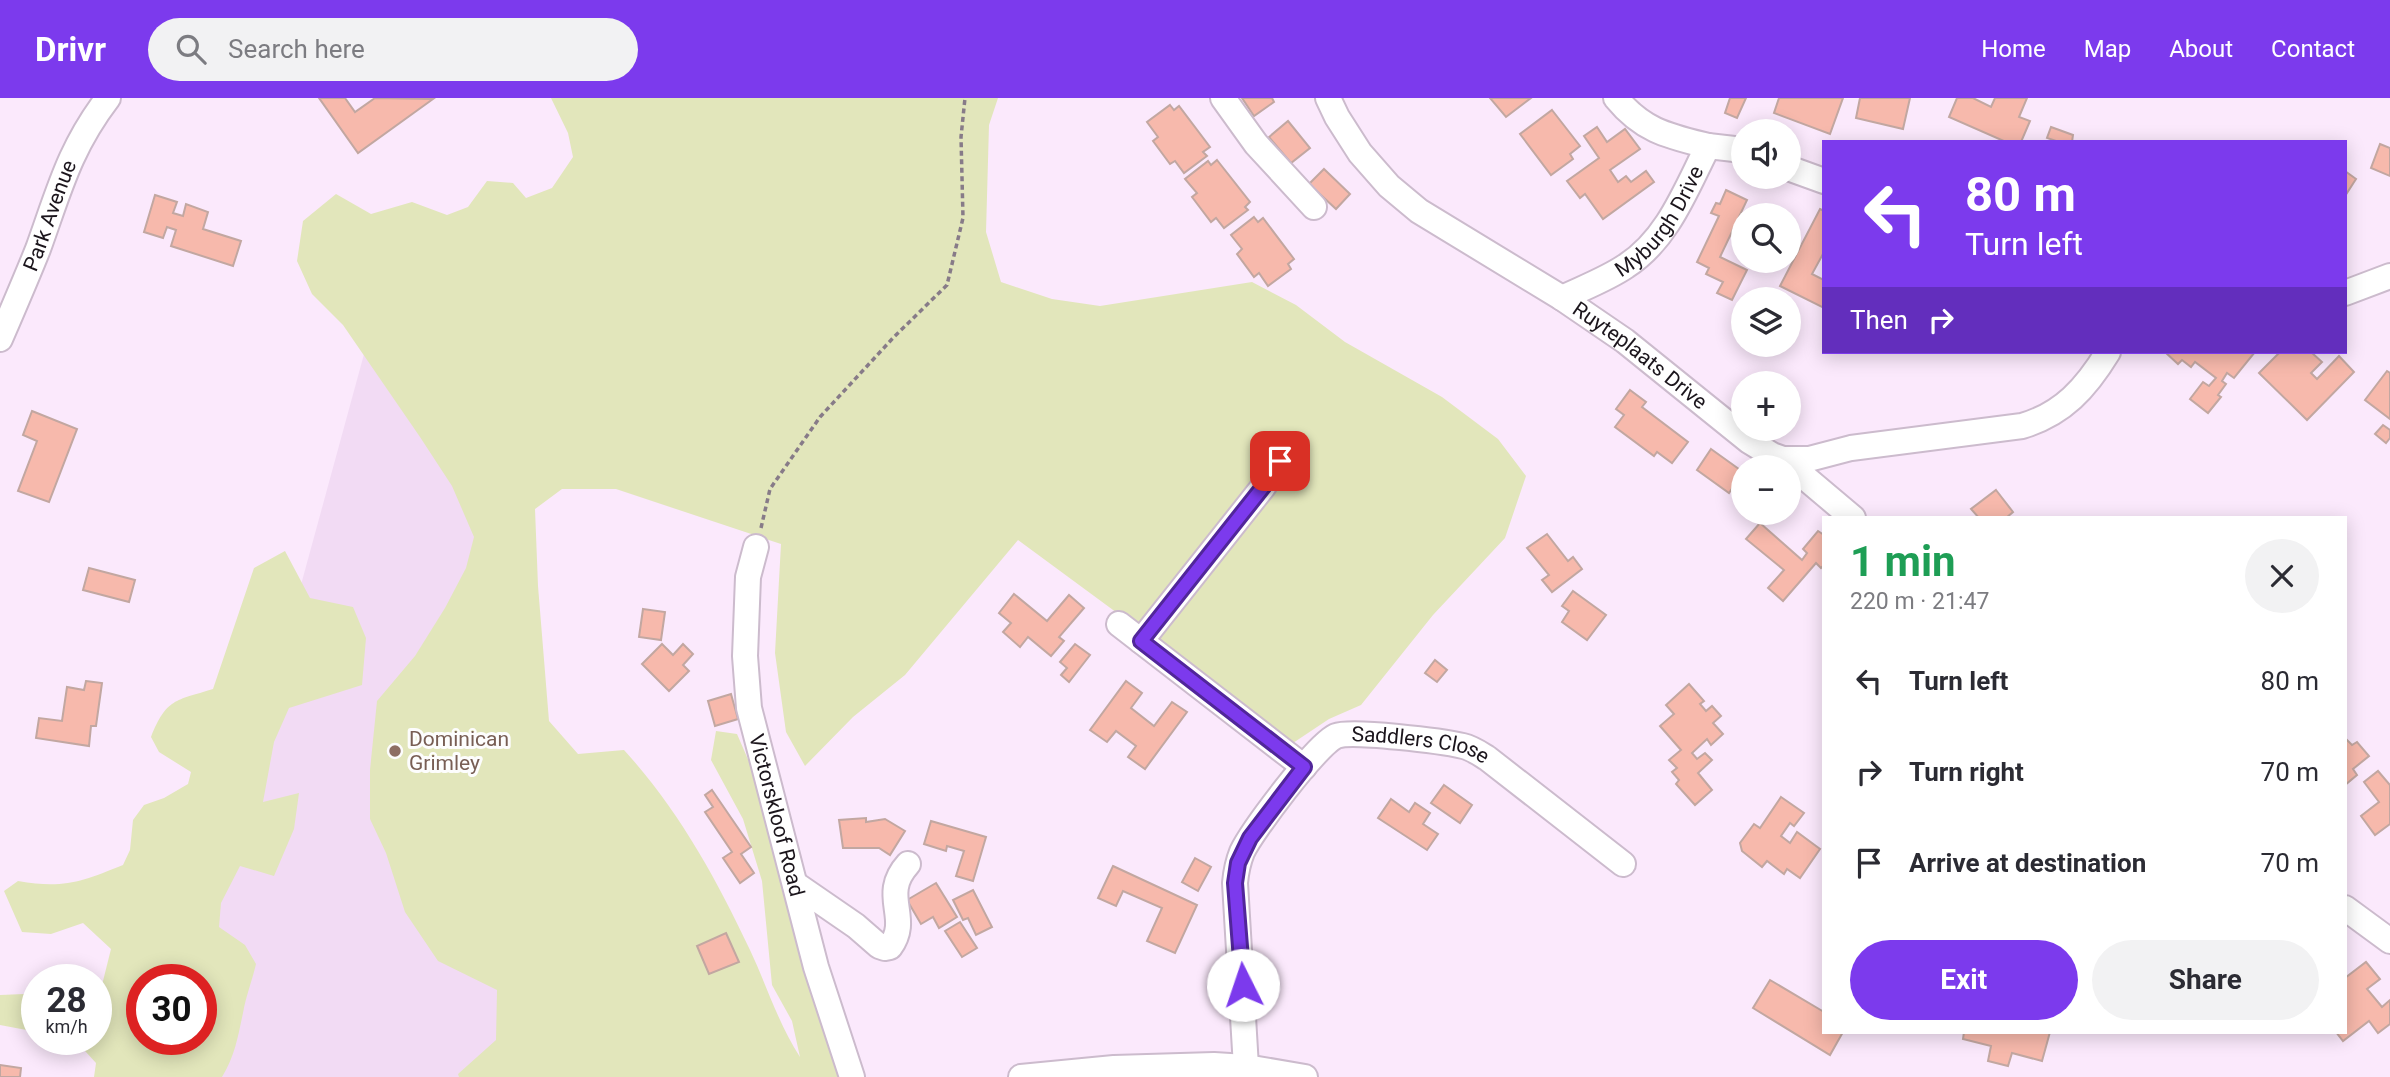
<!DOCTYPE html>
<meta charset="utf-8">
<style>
:root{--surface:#fff;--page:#f2f2f3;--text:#2b2b33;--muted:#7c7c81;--accent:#7c3aed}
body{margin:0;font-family:Roboto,sans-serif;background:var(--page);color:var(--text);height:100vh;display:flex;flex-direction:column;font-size:26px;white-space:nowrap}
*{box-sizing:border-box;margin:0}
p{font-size:23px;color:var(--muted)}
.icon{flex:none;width:38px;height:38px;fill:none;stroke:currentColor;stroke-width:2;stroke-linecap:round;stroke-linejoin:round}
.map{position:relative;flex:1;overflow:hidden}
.sheet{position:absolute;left:1822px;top:418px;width:525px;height:518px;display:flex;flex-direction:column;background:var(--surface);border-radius:0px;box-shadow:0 4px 18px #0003}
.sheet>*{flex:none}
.top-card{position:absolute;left:1822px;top:42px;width:525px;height:214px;border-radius:0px;box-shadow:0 4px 18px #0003;background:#7c3aed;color:#fff;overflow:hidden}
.buttons{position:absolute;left:1731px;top:21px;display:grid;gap:14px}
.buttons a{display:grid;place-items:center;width:70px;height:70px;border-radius:50%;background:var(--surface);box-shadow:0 4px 18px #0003;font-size:35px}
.speed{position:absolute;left:21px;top:866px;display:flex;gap:14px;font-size:35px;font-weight:700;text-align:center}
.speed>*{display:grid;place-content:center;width:91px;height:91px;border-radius:50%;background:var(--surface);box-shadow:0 4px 18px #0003;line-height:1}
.speed small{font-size:18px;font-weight:400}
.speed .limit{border:10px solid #d22;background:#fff;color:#111}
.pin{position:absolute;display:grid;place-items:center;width:60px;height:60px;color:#fff;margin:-30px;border-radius:14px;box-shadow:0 4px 10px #0006}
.me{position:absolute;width:77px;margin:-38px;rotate:356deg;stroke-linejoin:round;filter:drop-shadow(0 0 5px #0008)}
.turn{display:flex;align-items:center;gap:24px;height:147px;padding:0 28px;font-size:32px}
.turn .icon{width:91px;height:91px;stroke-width:2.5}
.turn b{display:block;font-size:49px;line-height:60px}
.then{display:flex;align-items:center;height:66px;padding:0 28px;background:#0003;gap:14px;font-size:26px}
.round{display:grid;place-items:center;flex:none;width:74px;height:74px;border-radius:37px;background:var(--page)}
.headline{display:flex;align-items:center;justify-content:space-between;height:119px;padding:0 28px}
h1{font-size:42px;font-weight:700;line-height:52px;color:#1e9e55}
.button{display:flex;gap:14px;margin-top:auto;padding:14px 28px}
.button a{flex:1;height:80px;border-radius:42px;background:var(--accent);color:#fff;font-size:28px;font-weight:700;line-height:80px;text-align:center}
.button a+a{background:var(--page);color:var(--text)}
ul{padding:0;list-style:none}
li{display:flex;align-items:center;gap:21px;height:91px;padding:0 28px}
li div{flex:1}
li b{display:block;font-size:26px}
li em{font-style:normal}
header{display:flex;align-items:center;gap:42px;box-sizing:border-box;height:98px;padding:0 35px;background:var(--accent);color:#fff}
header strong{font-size:33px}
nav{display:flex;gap:38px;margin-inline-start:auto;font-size:24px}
.search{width:490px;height:63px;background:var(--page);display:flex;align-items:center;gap:18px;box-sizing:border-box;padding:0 24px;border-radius:38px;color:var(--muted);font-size:26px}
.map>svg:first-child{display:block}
.built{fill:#f2dbf4}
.green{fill:#e2e6bb;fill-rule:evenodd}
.building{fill:#f7b9ac;stroke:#c2a7a1;stroke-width:2}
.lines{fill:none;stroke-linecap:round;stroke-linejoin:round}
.minor-casing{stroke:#ccbbcd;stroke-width:28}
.path{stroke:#877b88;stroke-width:3.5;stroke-dasharray:5 3.5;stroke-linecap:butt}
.minor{stroke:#fff;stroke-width:24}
.route-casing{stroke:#51269a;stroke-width:18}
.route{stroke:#7c3aed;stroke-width:12}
.education-dot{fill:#8d6e63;stroke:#fdfdfd;stroke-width:2.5}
.labels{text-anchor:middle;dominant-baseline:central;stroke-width:6;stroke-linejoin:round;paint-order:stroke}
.street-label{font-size:21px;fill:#1b151c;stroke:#fdfdfd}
.education-label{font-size:21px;fill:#785e54;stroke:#fdfdfd;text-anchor:start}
</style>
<header>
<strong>Drivr</strong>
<div class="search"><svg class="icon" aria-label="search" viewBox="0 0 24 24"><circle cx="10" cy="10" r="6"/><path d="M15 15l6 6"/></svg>Search here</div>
<nav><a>Home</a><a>Map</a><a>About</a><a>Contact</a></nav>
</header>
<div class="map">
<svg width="2390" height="979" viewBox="0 0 2390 979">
<rect width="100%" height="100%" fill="#fbe9fc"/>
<path class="built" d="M384,183L521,424L553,979H166L201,942V882H193Z"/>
<g class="green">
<path d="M551,0H998L989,27L986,134L1001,184L1052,201L1100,208L1252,184L1296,207L1345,244L1442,299L1498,341L1526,378L1505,440L1433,517L1361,607L1329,621L1287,649L1128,523L1018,442L905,577L853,619L805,668L786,634L775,555L781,446L616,391H562L535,411L538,488L549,623L578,656L624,652C678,711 716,780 750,852C767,888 778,925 800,959L792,923L772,887L762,783L743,721L711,662L716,633L737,636L767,705L840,979H459L458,976L496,942L497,892L438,863L405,814L386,755L370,721V672L377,603L415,558L445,510L466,470L474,439L452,388L420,339L343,227L312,196L297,163L303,123L336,96L371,116L412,104L447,117L468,109L487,83L513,85L526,100L552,90L573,59L568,35Z"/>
<path d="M285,453L310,500L353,509L366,540L362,587L289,610L274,644L263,704L299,695L294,731L274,778L240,768L221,805L219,829L245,847L256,866C252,883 246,898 243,915C238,938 235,958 222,979H94L96,965L75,942H96V892L102,887L111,851L83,825L51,836L22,834L4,793L18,783C63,791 81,784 123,767L130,752L133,722L144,707L164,700L188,686L191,674L159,654L151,639C167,600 175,603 213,591L254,470ZM142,882H201V942H142Z"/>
<path d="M24,896L37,898V934L0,927V897Z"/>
</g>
<g class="building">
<path d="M319,0H345L355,14L375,0L433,1L358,55Z"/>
<path d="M1242,0H1272L1274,4L1254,18Z"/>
<path d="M1490,0H1531L1506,19Z"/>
<path d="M1730,0H1746L1737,20L1725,15Z"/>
<path d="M1779,0H1843L1830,36L1774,15Z"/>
<path d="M1860,0H1910L1903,31L1856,20Z"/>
<path d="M1957,0H1973L1991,9L1995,0H2027L2019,19L2030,23L2021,44H2006L1949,19Z"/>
<path d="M1170,7L1174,12L1179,8L1210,49L1203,54L1207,58L1184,75L1175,63L1170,66L1153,43L1158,39L1147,24Z"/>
<path d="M1552,12L1580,48L1570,56L1573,61L1551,77L1520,36Z"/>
<path d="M1288,23L1310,50L1291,65L1269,39Z"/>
<path d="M1597,29L1607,44L1625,31L1640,51L1610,72L1618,84L1626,78L1631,84L1646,73L1654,84L1603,121L1585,96L1580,100L1567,83L1599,60L1584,38Z"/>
<path d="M2051,29L2073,37L2072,44H2059L2047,40Z"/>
<path d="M2380,46L2390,50V78L2371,70Z"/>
<path d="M1217,62L1250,104L1245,109L1248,112L1224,130L1216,120L1211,124L1192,99L1197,95L1185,81L1208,63L1211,67Z"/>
<path d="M1324,71L1350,96L1336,111L1309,86Z"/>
<path d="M2345,73L2356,81L2345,98Z"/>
<path d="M1726,92L1747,102L1720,159L1747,172L1732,202L1717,195L1723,184L1706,176L1709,170L1697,164L1719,118L1711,115L1716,105L1720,106Z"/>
<path d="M155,97L177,104L173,115L183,118L186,106L208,114L203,131L241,143L233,168L171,148L176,132L167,129L163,140L144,134Z"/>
<path d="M1820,111L1824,113V154L1812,176L1824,182V210L1780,188Z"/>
<path d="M1254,119L1258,124L1263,120L1294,161L1288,166L1291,171L1268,188L1259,175L1254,179L1237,156L1242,151L1231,137Z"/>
<path d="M2165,254H2255L2234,280L2227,275L2222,283L2226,286L2218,297L2221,299L2208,315L2190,301L2203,284L2209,288L2216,280L2195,264L2191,269L2182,262L2178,266Z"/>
<path d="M2280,254H2311L2322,264L2311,275L2317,281L2339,258L2354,274L2307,322L2259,275Z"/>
<path d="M2387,273L2390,275V321L2365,302Z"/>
<path d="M1630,292L1646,304L1642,309L1688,344L1672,365L1657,354L1654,358L1615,329L1624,317L1616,311Z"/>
<path d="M32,313L77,331L49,404L18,393L37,343L23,337Z"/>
<path d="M2383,327L2390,332V340L2386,345L2375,336Z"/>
<path d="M1711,351L1743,374L1729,395L1697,372Z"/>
<path d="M1996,392L2013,414L2006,420H1979L1971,411Z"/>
<path d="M1760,425L1802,462L1807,455L1803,451L1818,433L1824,437V467L1821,470L1816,465L1783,503L1768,490L1784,472L1746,441Z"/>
<path d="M1547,436L1568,463L1573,459L1582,471L1552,494L1542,482L1549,477L1527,450Z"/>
<path d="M89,470L135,482L129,504L83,492Z"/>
<path d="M1573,493L1606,517L1587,542L1562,524L1569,513L1562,508Z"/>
<path d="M1014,496L1047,523L1069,497L1084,510L1059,539L1064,543L1051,558L1028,539L1020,549L1003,534L1011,525L999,515Z"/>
<path d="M643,511L665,514L661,542L639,539Z"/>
<path d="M662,546L673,557L683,546L693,556L683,567L689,573L669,593L642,566Z"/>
<path d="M1075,546L1090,557L1069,584L1061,577L1067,570L1060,564Z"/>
<path d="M1435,562L1447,572L1437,584L1425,575Z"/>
<path d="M86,583L102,585L96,628H91L89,648L36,640L39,620L62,623L67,589L84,592Z"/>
<path d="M1126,583L1142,595L1131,610L1154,628L1172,604L1187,614L1145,671L1128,659L1136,648L1116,633L1107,644L1090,632Z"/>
<path d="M1689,586L1704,603L1700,606L1706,613L1712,608L1721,618L1713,625L1723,636L1711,647L1707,641L1692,655L1697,661L1705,655L1712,662L1698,675L1712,692L1695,707L1676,686L1679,682L1672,674L1677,670L1669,662L1681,652L1660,628L1674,616L1666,607Z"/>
<path d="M731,596L738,621L715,628L708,603Z"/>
<path d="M2345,640L2352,647L2357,644L2369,658L2353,671L2357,677L2345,687Z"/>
<path d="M2378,673L2390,687V726L2375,737L2361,718L2379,704L2364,684Z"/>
<path d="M1444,687L1472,707L1460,725L1431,705Z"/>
<path d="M712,692L751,749L741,756L754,775L740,785L723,760L732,754L705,714L713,709L705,697Z"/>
<path d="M1781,699L1804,715L1794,728L1790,725L1781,738L1790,745L1797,734L1820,751L1800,780L1787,771L1784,776L1767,763L1762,769L1742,753L1740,745L1754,726L1760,730Z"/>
<path d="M1391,701L1409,714L1415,705L1430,715L1423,726L1438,736L1427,752L1378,720Z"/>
<path d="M866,720V724L885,721L905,733L890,757L879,750H843L839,722Z"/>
<path d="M931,723L986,739L973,783L956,778L964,753L947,748L946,753L924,746Z"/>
<path d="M1195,760L1211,769L1198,793L1182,784Z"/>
<path d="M1113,768L1197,807L1175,855L1147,843L1162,810L1123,793L1116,808L1098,800Z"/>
<path d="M936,785L957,819L939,830L933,819L921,826L907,802Z"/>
<path d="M973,792L992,829L976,837L968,820L963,822L953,802Z"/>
<path d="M960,824L977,850L962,859L945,833Z"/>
<path d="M726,835L739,864L709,876L697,848Z"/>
<path d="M2366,864L2380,881L2367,891L2382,909L2390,902V926L2378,935L2369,923L2343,943L2336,934H2345V880Z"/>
<path d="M1770,882L1824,914V934H1843L1830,957L1753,910Z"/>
<path d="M1964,934H2050L2042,963L2012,955L2008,968L1988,963L1991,948L1963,941Z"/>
<path d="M0,967L21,970L20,979H0Z"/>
</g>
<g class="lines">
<defs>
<g id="minor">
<path d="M1223,0L1256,46L1314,109"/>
<path id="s1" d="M1328,0L1337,19L1360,55L1389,88L1419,113L1562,200L1625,243L1749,343L1772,357L1783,361H1809L1851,350L2022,328C2063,316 2086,290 2108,254"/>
<path d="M1616,0C1643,33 1668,38 1708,48"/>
<path d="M1788,70L1824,83"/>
<path d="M2345,195L2390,178"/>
<path id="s2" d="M1562,200C1583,190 1607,181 1626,168C1668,141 1686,91 1708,48L1743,52"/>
<path id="s3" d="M0,241C13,211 26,181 38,151C59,93 69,51 108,0"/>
<path d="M1783,361L1853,420"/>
<path id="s4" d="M756,449L748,479L745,558L749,610L816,869L852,979"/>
<path d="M1119,526L1304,669"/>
<path d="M1141,543L1263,389L1280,363"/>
<path d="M795,786L856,828L879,848L885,850L890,849C912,819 879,798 908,766"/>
<path d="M2345,810L2390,843"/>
<path id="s5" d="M1246,969L1235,785C1236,774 1238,764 1242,754C1252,733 1316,647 1336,638C1352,632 1442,643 1463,648C1472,650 1479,655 1487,660L1623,766"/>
<path d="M1021,979L1114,970L1214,967L1246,969L1305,979"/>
</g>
</defs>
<use href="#minor" class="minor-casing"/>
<path class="path" d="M761,430L770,391L820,319L893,240L947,187L963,120L961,39L965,0"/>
<use href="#minor" class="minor"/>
</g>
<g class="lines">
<defs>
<path id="route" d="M1243,887L1235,785L1238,765L1250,740L1304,669L1141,543L1263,389L1280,363"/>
</defs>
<use href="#route" class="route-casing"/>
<use href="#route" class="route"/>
</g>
<circle class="education-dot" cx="395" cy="653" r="7"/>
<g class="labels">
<g class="street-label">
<text stroke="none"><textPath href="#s3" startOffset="133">Park Avenue</textPath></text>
<text stroke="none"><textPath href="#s2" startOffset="128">Myburgh Drive</textPath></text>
<text stroke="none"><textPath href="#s1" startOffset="411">Ruyteplaats Drive</textPath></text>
<text stroke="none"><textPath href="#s5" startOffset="452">Saddlers Close</textPath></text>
<text stroke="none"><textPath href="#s4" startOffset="273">Victorskloof Road</textPath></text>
</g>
<g class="education-label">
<text x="409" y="641">Dominican<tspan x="409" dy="24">Grimley</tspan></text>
</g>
</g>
</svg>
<div class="buttons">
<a><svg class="icon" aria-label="sound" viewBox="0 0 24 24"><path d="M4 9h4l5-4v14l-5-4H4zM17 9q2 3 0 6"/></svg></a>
<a><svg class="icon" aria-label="search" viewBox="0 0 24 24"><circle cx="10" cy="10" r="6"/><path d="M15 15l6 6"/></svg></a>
<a><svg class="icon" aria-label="layers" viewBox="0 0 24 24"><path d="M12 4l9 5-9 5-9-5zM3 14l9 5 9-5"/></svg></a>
<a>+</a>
<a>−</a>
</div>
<div class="speed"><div>28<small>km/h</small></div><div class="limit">30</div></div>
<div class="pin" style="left:1280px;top:363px;background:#d93025"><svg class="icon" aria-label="arrive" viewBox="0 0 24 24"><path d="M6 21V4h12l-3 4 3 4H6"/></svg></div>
<svg class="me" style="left:1243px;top:887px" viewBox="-20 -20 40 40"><circle r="19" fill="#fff"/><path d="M0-13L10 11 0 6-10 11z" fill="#7c3aed"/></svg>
<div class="top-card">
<div class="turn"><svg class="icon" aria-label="left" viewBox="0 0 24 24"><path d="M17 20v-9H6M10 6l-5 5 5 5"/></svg><div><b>80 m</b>Turn left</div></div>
<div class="then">Then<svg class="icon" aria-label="right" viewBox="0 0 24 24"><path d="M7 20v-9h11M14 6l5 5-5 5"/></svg></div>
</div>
<section class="sheet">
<div class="headline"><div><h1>1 min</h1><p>220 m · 21:47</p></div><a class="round"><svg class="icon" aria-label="close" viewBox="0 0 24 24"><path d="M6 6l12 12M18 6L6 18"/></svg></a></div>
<ul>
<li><svg class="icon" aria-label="left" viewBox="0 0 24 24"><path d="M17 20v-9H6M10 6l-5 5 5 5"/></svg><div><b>Turn left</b></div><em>80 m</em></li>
<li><svg class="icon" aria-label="right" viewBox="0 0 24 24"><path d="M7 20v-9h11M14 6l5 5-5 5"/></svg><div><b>Turn right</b></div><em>70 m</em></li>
<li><svg class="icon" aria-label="arrive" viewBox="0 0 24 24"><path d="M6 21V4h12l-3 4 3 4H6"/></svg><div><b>Arrive at destination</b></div><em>70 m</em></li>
</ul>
<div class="button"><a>Exit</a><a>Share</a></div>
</section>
</div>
